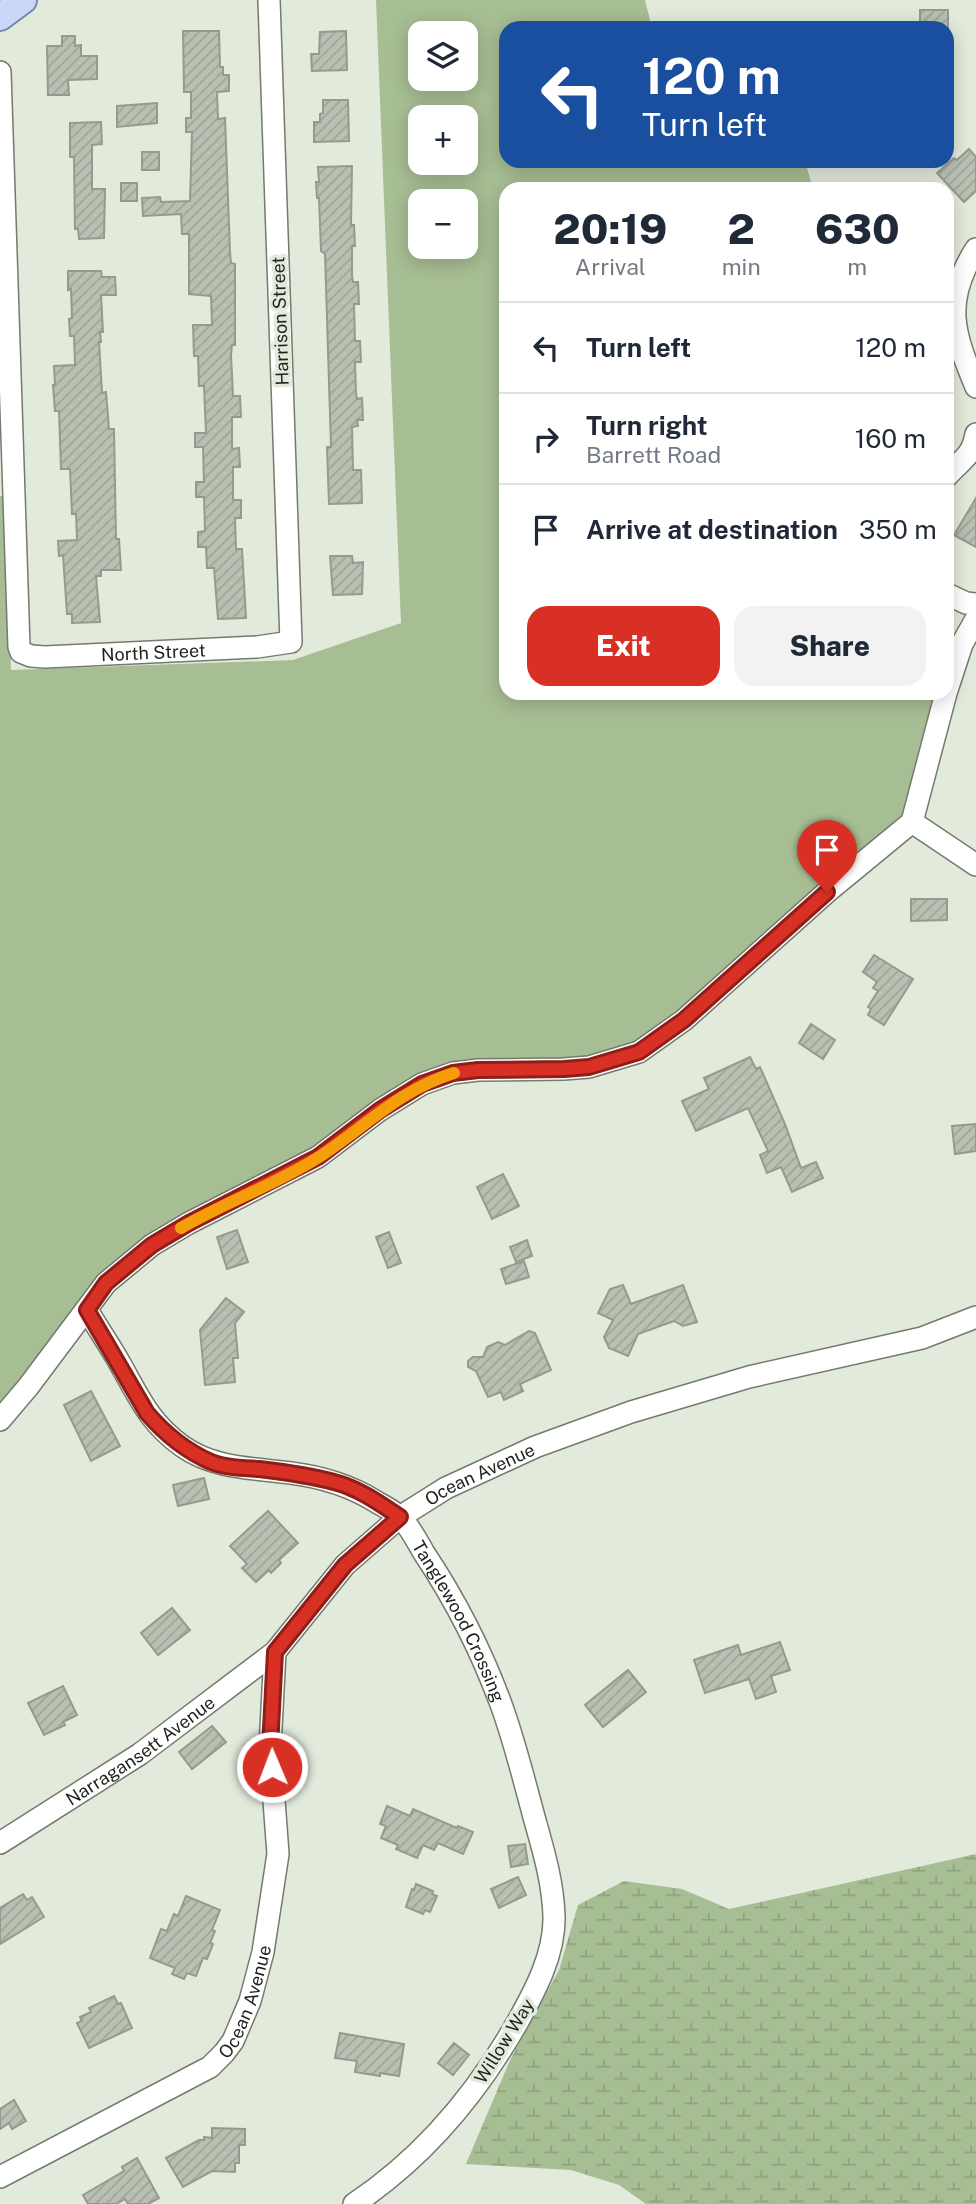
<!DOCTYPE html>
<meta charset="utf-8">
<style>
:root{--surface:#fff;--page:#f2f2f3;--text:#1f2937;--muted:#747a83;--line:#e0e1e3;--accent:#d93025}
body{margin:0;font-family:"Public Sans",sans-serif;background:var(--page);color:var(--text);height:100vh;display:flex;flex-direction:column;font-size:26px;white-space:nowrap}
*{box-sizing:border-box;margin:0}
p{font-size:23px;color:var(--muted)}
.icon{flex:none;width:38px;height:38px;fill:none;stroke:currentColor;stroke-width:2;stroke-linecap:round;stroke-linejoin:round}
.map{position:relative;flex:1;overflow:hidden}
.panel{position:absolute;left:499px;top:182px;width:455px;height:518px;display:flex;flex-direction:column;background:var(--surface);border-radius:21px;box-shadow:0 4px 18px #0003}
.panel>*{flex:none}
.guide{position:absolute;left:499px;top:21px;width:455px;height:147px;border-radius:21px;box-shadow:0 4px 18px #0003;background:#1a4fa0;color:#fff;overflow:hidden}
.fabs{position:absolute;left:408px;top:21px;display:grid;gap:14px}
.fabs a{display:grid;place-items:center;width:70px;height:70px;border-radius:14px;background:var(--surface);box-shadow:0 4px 18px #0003;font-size:35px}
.pin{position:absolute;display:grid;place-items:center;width:60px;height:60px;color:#fff;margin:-72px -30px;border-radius:50% 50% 50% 0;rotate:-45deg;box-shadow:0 0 7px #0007}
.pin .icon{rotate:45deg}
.me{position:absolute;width:77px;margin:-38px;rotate:359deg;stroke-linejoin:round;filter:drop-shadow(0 0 5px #0008)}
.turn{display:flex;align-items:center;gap:24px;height:147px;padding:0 28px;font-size:32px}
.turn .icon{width:91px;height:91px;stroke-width:2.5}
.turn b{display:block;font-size:49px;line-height:60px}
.eta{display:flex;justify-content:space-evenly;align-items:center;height:119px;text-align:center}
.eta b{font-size:42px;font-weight:800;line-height:49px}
.action{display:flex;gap:14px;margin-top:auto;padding:14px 28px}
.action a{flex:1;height:80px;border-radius:21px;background:var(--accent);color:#fff;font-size:28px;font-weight:800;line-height:80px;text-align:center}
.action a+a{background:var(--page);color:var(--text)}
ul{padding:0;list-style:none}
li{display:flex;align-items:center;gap:21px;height:91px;padding:0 28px;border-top:2px solid var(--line)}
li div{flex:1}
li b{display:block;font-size:26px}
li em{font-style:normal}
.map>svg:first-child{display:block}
.grass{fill:#a7bd93;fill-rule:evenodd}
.wetland{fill:url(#wetland-marsh)}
.building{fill:url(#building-hatch);stroke:#949b8e;stroke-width:2}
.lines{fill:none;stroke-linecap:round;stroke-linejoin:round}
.minor-casing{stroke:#747b6e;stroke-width:24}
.major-casing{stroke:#7887a8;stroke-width:30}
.minor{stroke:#fff;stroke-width:21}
.major{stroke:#cbd7f8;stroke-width:26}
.route-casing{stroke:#8d1f18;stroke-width:18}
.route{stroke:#d93025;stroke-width:12}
.slow{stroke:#f59e0b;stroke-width:12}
.labels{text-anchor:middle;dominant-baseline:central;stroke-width:7;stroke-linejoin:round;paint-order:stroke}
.street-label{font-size:18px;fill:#1f221c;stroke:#e2eadb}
</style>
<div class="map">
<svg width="976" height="2204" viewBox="0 0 976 2204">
<defs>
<pattern id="wetland-marsh" width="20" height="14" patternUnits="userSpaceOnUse" patternTransform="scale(1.75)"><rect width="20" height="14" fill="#a7bd93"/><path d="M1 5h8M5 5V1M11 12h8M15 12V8" fill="none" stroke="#8fa27e"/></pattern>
<pattern id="building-hatch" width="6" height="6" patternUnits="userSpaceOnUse" patternTransform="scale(1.75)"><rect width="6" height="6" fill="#b8c0b2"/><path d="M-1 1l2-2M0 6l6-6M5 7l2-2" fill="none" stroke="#9ea598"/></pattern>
</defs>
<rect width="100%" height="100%" fill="#e2eadb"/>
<path class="grass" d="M376,0H645L652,28H506V161H805L813,189H506V693H938L907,820L639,1052L453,1073L129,1264L0,1417V496H6L11,670L293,660L401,623ZM420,33H466V79H420ZM420,117H466V163H420ZM420,201H466V247H420Z"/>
<path class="wetland" d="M976,1854V2204H646L619,2185L571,2170L466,2164L511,2058L559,1970L578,1905L624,1881L682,1889L729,1909Z"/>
<g class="building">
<rect x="920" y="10" width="28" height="18"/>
<path d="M183,31H219L220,67H223V75H229V91L217,92L218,119L225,118L230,252L231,263L235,264V345H232L231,355L233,396H240L241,417H232V449L239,448L240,467H233V500H241V518H235L236,549H242L246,618L218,619L214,568H207L206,547H198V532L205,531L204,497H196V482H204L203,447H195V433H206L204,386H199L198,356H194L193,325H212L211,296L189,294V234H182L181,214L143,216L142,198L160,197L161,202L190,201L192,132H186V118H191V92H184Z"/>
<path d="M346,31L347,70L312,71L311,54H319L320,32Z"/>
<path d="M62,36H75V46L81,45V56H97V79L68,80L69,95H48L47,46H62Z"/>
<path d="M323,100H348L349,141L314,142V122H320V114L323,113Z"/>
<path d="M157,103V123L117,127V106Z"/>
<path d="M101,122L102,144L92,145V189H105L104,238L79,239L78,229H75L74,157H70V123Z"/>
<path d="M969,149L976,157V191L964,202L937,173L954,158L957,160Z"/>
<rect x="142" y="152" width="17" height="18"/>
<path d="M352,166L351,225H354L355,246H352V276L353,282H358L359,304H354L355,341H360L361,362H355L356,393L357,399L362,398L363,420H357L358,426L352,427L353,470H361L362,503L329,504L327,447H331L325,254L321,251L319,198H317L316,182H319L318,167Z"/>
<rect x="121" y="183" width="16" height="18"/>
<path d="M68,271H101L102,277H115L116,295H101L103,332H100L101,342H99L102,393L106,392L109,429H114L116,539H119L121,570H101V576H96L100,622L72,623V614H67L63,555L59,556L58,541L77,540L76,514H72L70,469H61L59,411H55L53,385H55L54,366L75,365L74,336H70L69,319L72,318L71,289L68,290Z"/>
<path d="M976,498V547L954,535Z"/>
<path d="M330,556H352L353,563L363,562L362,594L333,595Z"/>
<path d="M911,899H947V920L911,921Z"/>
<path d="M874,955L913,979L884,1025L868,1015L871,1009L868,1007L878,991L873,988L877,982L863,972Z"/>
<path d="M811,1024L835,1040L823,1059L799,1043Z"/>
<path d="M750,1057L756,1069L760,1067L785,1124L801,1168L816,1162L823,1178L792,1192L781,1167L767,1173L760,1155L768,1151L748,1108L696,1131L682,1101L709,1089L704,1078Z"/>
<path d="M976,1124V1151L955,1154L952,1126Z"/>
<path d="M503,1174L519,1206L492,1219L477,1187Z"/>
<path d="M237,1230L248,1262L227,1269L217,1237Z"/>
<path d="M389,1232L401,1263L388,1268L376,1237Z"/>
<path d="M527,1240L532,1256L516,1262L510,1247Z"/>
<path d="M524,1261L529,1277L506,1284L501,1269Z"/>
<path d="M623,1285L631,1304L683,1285L697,1322L683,1326L674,1321L638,1334L628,1356L609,1348L604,1337L613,1320L598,1313L610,1289Z"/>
<path d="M226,1298L244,1312L235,1323L238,1358H233L235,1382L205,1385L200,1330Z"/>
<path d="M529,1331L535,1333L551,1370L520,1384L523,1391L504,1400L501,1392L488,1397L476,1371L468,1367V1361L473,1357H483L487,1347L498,1342L505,1345Z"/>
<path d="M91,1391L120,1446L91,1461L64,1405Z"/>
<path d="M204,1478L209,1499L178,1506L173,1485Z"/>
<path d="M268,1511L298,1543L279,1560L281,1563L271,1573L269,1570L256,1582L242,1568L247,1564L230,1546Z"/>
<path d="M172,1608L190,1630L158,1655L141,1633Z"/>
<path d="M780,1642L790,1670L771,1676L776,1692L756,1699L749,1679L705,1693L694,1660L738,1645L741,1655Z"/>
<path d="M628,1670L646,1692L603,1727L585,1705Z"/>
<path d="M63,1686L77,1715L63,1722L65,1725L44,1735L28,1703Z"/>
<path d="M212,1726L226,1742L192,1769L179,1752Z"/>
<path d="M387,1806L410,1816L413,1809L457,1828L458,1826L473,1832L463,1854L438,1843L434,1850L423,1845L417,1858L396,1849L398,1845L381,1838L386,1826L380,1824Z"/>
<path d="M525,1844L528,1864L511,1867L508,1846Z"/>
<path d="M518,1877L526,1895L499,1908L491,1889Z"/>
<path d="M416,1884L433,1891L432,1894L437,1896L430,1912L425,1910L423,1914L406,1907L412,1889L414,1890Z"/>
<path d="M23,1894L27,1900L32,1897L44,1917L0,1944V1908Z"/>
<path d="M186,1896L220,1910L212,1930L215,1931L210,1943L213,1944L207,1959L203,1958L196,1976L187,1973L184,1979L172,1974L175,1968L150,1958L161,1929L167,1931L174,1914L178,1916Z"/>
<path d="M114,1996L118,2004L121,2003L132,2028L89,2048L77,2023L82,2021L80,2017L91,2012L89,2008Z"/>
<path d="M340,2033L404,2044L399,2076L380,2073V2076L355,2072L357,2061L335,2058Z"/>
<path d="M454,2043L469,2055L453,2075L438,2063Z"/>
<path d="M14,2100L26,2121L12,2129L9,2123L0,2129V2109Z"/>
<path d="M212,2128L245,2129V2145H239V2163H235V2172L212,2171L183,2187L166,2158L199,2140H204V2137L212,2138Z"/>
<path d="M137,2158L159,2198L148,2204H128L125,2199L116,2204H88L83,2195L124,2171L122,2167Z"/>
</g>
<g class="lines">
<defs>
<g id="minor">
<path id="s1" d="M0,72L19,647L21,652L31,656L45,657L257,647L291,642L269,0"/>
<path d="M976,249C942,302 954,334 976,387"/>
<path d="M947,476C961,460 972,457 976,434"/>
<path d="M947,594L966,603L976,604"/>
<path d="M947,690L962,644L976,619"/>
<path d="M912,822L946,693"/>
<path d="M912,822L976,865"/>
<path id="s2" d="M87,1310C96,1325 106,1340 115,1355C137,1392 146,1420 182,1446C214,1469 254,1468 291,1473C322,1477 349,1485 375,1501C383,1506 394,1511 401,1518C410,1527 417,1541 424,1553C456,1601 482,1652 502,1707C515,1743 524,1780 534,1817C543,1849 553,1882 554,1916C555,1954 535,1991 517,2023C476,2095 423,2158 354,2204"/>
<path d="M0,1420L28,1387L106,1283L152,1245L189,1223L318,1157L380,1110L422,1084L453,1073L478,1070L564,1069L589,1067L639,1052L684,1020L827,892L912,822"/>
<path id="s3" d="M0,1843L140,1754L275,1652"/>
<path id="s4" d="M0,2177L210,2067L224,2053L233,2041L250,2001L263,1952L278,1854L270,1747L275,1652L345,1565L400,1517L446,1488L535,1447L631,1412L749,1377L922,1338L976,1317"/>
</g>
<path id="major" d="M0,17L23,0"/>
</defs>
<use href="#minor" class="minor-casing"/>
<use href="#major" class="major-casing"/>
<use href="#minor" class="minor"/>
<use href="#major" class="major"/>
</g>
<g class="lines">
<defs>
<path id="route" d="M272,1767L270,1747L275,1652L345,1565L400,1517C379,1503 358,1488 334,1482C309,1475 284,1472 259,1469C244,1468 226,1468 211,1462C186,1451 165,1434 147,1413L87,1310L106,1283L152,1245L189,1223L318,1157L380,1110L422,1084L453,1073L478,1070L564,1069L589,1067L639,1052L684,1020L827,892"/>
</defs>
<use href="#route" class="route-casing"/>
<use href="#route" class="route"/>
<path class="slow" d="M181,1228C225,1202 275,1185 319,1157C365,1127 399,1090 454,1073"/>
</g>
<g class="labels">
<g class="street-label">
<text transform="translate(280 321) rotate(-92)">Harrison Street</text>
<text stroke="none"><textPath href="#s1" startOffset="714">North Street</textPath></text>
<text stroke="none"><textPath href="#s4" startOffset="943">Ocean Avenue</textPath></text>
<text stroke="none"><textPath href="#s2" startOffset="520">Tanglewood Crossing</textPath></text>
<text stroke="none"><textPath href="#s3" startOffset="168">Narragansett Avenue</textPath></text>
<text stroke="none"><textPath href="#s4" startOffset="313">Ocean Avenue</textPath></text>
<text transform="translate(504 2041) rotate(-58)">Willow Way</text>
</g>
</g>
</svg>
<div class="fabs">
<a><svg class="icon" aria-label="layers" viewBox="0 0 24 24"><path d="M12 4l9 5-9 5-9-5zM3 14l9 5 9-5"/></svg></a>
<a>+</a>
<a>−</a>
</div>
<div class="pin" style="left:827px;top:892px;background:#d93025"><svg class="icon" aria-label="arrive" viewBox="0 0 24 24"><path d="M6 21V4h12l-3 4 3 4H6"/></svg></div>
<svg class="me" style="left:272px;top:1767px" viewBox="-20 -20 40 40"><circle r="17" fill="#d93025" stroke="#fff" stroke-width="3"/><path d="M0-11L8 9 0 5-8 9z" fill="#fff"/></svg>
<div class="guide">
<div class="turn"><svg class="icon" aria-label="left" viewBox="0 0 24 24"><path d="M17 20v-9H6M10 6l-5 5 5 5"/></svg><div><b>120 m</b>Turn left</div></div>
</div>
<section class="panel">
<div class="eta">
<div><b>20:19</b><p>Arrival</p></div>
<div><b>2</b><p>min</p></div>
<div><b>630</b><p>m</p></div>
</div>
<ul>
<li><svg class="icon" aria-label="left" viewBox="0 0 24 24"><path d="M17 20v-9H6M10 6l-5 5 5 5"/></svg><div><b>Turn left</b></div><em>120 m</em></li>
<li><svg class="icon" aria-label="right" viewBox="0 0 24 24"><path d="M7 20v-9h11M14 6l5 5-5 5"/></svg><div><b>Turn right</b><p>Barrett Road</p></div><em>160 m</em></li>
<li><svg class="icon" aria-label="arrive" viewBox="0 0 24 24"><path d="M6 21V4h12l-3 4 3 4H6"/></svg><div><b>Arrive at destination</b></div><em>350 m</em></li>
</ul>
<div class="action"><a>Exit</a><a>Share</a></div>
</section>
</div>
